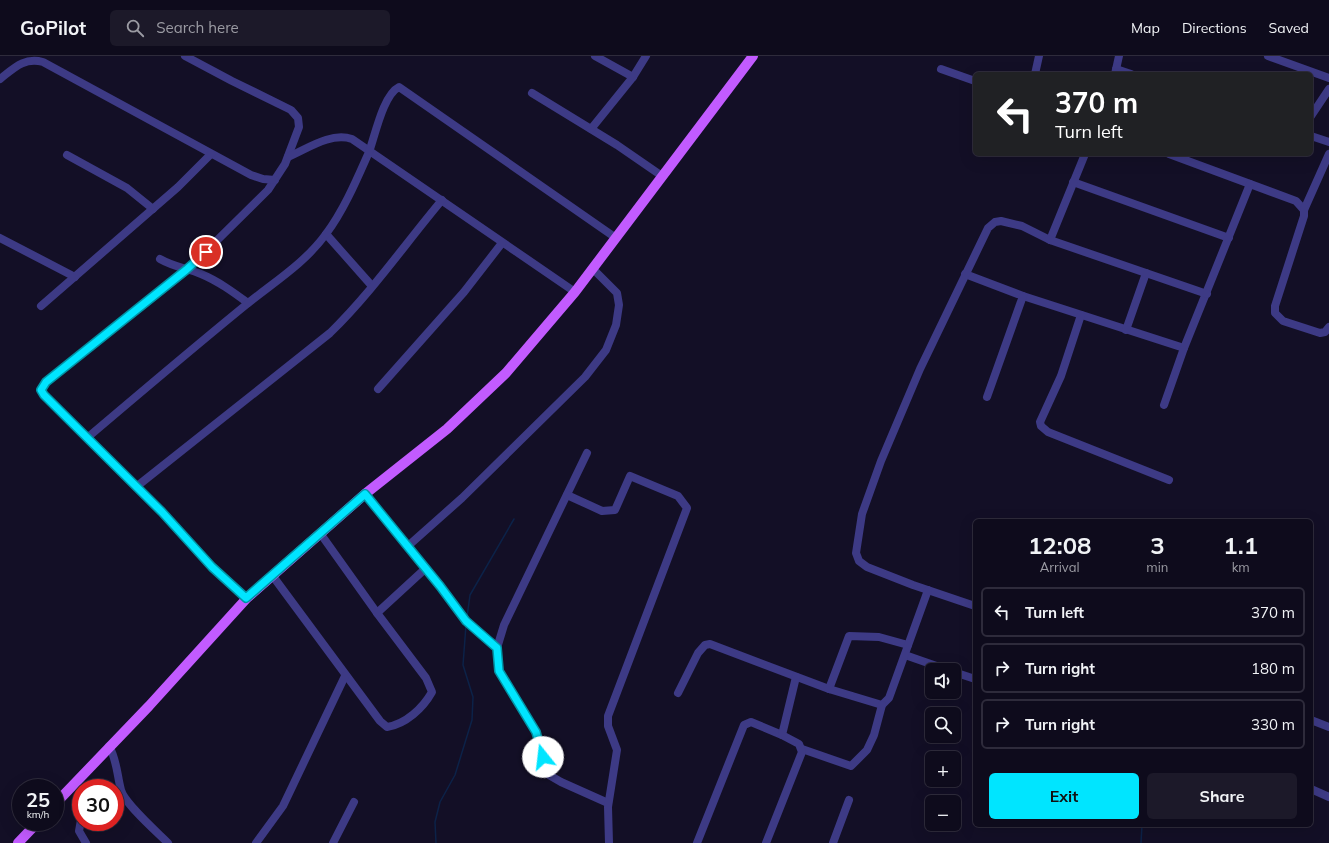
<!DOCTYPE html>
<meta charset="utf-8">
<style>
:root{--surface:#0e0b1c;--page:#1c1929;--text:#f1f3f6;--muted:#9b9ba3;--line:#2e2b3b;--accent:#00e5ff}
body{margin:0;font-family:Mulish,sans-serif;background:var(--page);color:var(--text);height:100vh;display:flex;flex-direction:column;font-size:15px;white-space:nowrap}
*{box-sizing:border-box;margin:0}
p{font-size:13px;color:var(--muted)}
.icon{flex:none;width:22px;height:22px;fill:none;stroke:currentColor;stroke-width:2;stroke-linecap:round;stroke-linejoin:round}
.map{position:relative;flex:1;overflow:hidden}
.panel{position:absolute;left:973px;top:463px;width:340px;height:308px;display:flex;flex-direction:column;background:var(--surface);border-radius:6px;box-shadow:0 4px 16px #0002,0 0 0 1px var(--line)}
.panel>*{flex:none}
.top-card{position:absolute;left:973px;top:16px;width:340px;height:84px;border-radius:6px;box-shadow:0 4px 16px #0002,0 0 0 1px var(--line);background:#202124;color:#fff;overflow:hidden}
.controls{position:absolute;left:925px;top:607px;display:grid;gap:8px}
.controls a{display:grid;place-items:center;width:36px;height:36px;border-radius:6px;background:var(--surface);box-shadow:0 4px 16px #0002,0 0 0 1px var(--line);font-size:20px}
.speed{position:absolute;left:12px;top:723px;display:flex;gap:8px;font-size:20px;font-weight:700;text-align:center}
.speed>*{display:grid;place-content:center;width:52px;height:52px;border-radius:50%;background:var(--surface);box-shadow:0 4px 16px #0002,0 0 0 1px var(--line);line-height:1}
.speed small{font-size:10px;font-weight:400}
.speed .limit{border:6px solid #d22;background:#fff;color:#111}
.pin{position:absolute;display:grid;place-items:center;width:34px;height:34px;color:#fff;margin:-17px;border:2px solid #fff;border-radius:50%;box-shadow:0 1px 4px #0007}
.me{position:absolute;width:44px;margin:-22px;rotate:344deg;stroke-linejoin:round;filter:drop-shadow(0 0 3px #0008)}
.turn{display:flex;align-items:center;gap:14px;height:84px;padding:0 16px;font-size:18px}
.turn .icon{width:52px;height:52px;stroke-width:2.5}
.turn b{display:block;font-size:28px;line-height:34px}
.eta{display:flex;justify-content:space-evenly;align-items:center;height:68px;text-align:center}
.eta b{font-size:24px;font-weight:700;line-height:28px}
.cta{display:flex;gap:8px;margin-top:auto;padding:8px 16px}
.cta a{flex:1;height:46px;border-radius:6px;background:var(--accent);color:#111;font-size:16px;font-weight:700;line-height:46px;text-align:center}
.cta a+a{background:var(--page);color:var(--text)}
ul{padding:0;list-style:none}
li{display:flex;align-items:center;gap:12px;height:50px;margin:0 8px 6px;padding:0 8px;border:2px solid var(--line);border-radius:6px}
li div{flex:1}
li b{display:block;font-size:15px}
li em{font-style:normal}
header{display:flex;align-items:center;gap:24px;box-sizing:border-box;height:56px;padding:0 20px;background:var(--surface);border-bottom:1px solid var(--line)}
header strong{font-size:19px}
nav{display:flex;gap:22px;margin-inline-start:auto;font-size:14px}
.search{width:280px;height:36px;background:var(--page);display:flex;align-items:center;gap:10px;box-sizing:border-box;padding:0 14px;border-radius:6px;color:var(--muted);font-size:15px}
.map>svg:first-child{display:block}
.lines{fill:none;stroke-linecap:round;stroke-linejoin:round}
.stream{stroke:#0c2248;stroke-width:1.5}
.minor{stroke:#3d3a85;stroke-width:8}
.major{stroke:#c25bff;stroke-width:10}
.route-casing{stroke:#0095a6;stroke-width:10}
.route{stroke:#00e5ff;stroke-width:7}
</style>
<header>
<strong>GoPilot</strong>
<div class="search"><svg class="icon" aria-label="search" viewBox="0 0 24 24"><circle cx="10" cy="10" r="6"/><path d="M15 15l6 6"/></svg>Search here</div>
<nav><a>Map</a><a>Directions</a><a>Saved</a></nav>
</header>
<div class="map">
<svg width="1329" height="787" viewBox="0 0 1329 787">
<rect width="100%" height="100%" fill="#130f26"/>
<g class="lines">
<g class="stream">
<path d="M467,561L470,539L514,463"/>
<path d="M436,787L435,766L440,746L455,719L472,664L473,641L463,609L466,569"/>
<path d="M1141,787L1142,769"/>
</g>
<g class="minor">
<path d="M185,0L232,25L291,54L298,62L299,71L285,108L268,134L187,214L46,326L41,333L44,339L162,456L212,511L247,542"/>
<path d="M595,0L633,21"/>
<path d="M1268,0L1329,22"/>
<path d="M941,13L975,25"/>
<path d="M1116,13L1131,18"/>
<path d="M1035,18L1039,0"/>
<path d="M1115,18L1119,0"/>
<path d="M0,23C14,12 24,1 43,6L251,119L263,123L275,124"/>
<path d="M532,37L617,89L662,120"/>
<path d="M1311,60L1329,33"/>
<path d="M591,73L633,21L646,0"/>
<path d="M1311,80L1329,86"/>
<path d="M1169,98L1296,145L1304,154"/>
<path d="M1329,98L1304,154V160L1275,250V257L1283,265L1320,277L1325,276L1329,271"/>
<path d="M67,99L127,132L153,153"/>
<path d="M288,101C307,93 330,76 352,83L575,236"/>
<path d="M1073,126L1229,182"/>
<path d="M326,178L372,230"/>
<path d="M0,182L75,221"/>
<path d="M1050,184L1085,98"/>
<path d="M160,203C174,211 186,212 201,218C218,225 233,236 248,247"/>
<path d="M965,218L1023,240L1184,292"/>
<path d="M41,250L178,131L211,98"/>
<path d="M1081,259L1061,320L1040,366L1041,370L1048,376L1169,424"/>
<path d="M1126,274L1146,217"/>
<path d="M378,333L464,236L502,187"/>
<path d="M987,341L1023,240"/>
<path d="M1164,349L1184,292L1250,128"/>
<path d="M87,382C140,337 193,292 247,248C274,226 304,208 326,178C344,154 357,123 369,96C375,80 383,39 399,31L616,182"/>
<path d="M587,397L504,569L497,592L499,615L536,676L549,719L561,726L608,747"/>
<path d="M136,431L330,277C372,236 405,188 442,144"/>
<path d="M365,438L440,530L466,565L497,592"/>
<path d="M567,439L602,455L615,454L630,420L678,440L687,452L608,660V670L617,694L608,751L609,787"/>
<path d="M408,490L462,442L585,321L606,294L616,269L619,249L617,237L592,212"/>
<path d="M272,519L380,665L387,671C406,668 423,652 432,636L426,622L377,557L320,477"/>
<path d="M975,550L913,529L867,511L859,505L856,497L862,458L881,405L920,313L988,172L995,166L1001,165L1022,170L1050,184L1207,238"/>
<path d="M377,557L426,512"/>
<path d="M905,599L948,614"/>
<path d="M954,616L975,623"/>
<path d="M829,633L849,580L879,581L908,589"/>
<path d="M678,637L698,597L705,589L710,588L829,633L882,649L889,642L928,534"/>
<path d="M1311,664L1329,671"/>
<path d="M109,690C117,704 117,719 121,734C124,747 157,776 168,787"/>
<path d="M802,693L851,710L867,694L874,679L882,649"/>
<path d="M1311,733L1329,741"/>
<path d="M81,764L79,775L86,787"/>
<path d="M256,787L283,750L345,620"/>
<path d="M333,787L354,746"/>
<path d="M697,787L744,669L751,666L782,679"/>
<path d="M766,787L802,696L799,688L782,679L796,621"/>
<path d="M833,787L849,744"/>
</g>
<g class="major">
<path d="M55,748L149,650L247,542L365,438L447,373L506,317L575,236L753,0"/>
<path d="M18,787L38,766"/>
</g>
</g>
<g class="lines">
<defs>
<path id="route" d="M206,196L186,214L46,326L41,334L44,339L162,456L212,511L246,542L365,438L440,530L466,565L497,592L499,615L536,676L543,701"/>
</defs>
<use href="#route" class="route-casing"/>
<use href="#route" class="route"/>
</g>
</svg>
<div class="controls">
<a><svg class="icon" aria-label="sound" viewBox="0 0 24 24"><path d="M4 9h4l5-4v14l-5-4H4zM17 9q2 3 0 6"/></svg></a>
<a><svg class="icon" aria-label="search" viewBox="0 0 24 24"><circle cx="10" cy="10" r="6"/><path d="M15 15l6 6"/></svg></a>
<a>+</a>
<a>−</a>
</div>
<div class="speed"><div>25<small>km/h</small></div><div class="limit">30</div></div>
<div class="pin" style="left:206px;top:196px;background:#d93025"><svg class="icon" aria-label="arrive" viewBox="0 0 24 24"><path d="M6 21V4h12l-3 4 3 4H6"/></svg></div>
<svg class="me" style="left:543px;top:701px" viewBox="-20 -20 40 40"><circle r="19" fill="#fff"/><path d="M0-13L10 11 0 6-10 11z" fill="#00e5ff"/></svg>
<div class="top-card">
<div class="turn"><svg class="icon" aria-label="left" viewBox="0 0 24 24"><path d="M17 20v-9H6M10 6l-5 5 5 5"/></svg><div><b>370 m</b>Turn left</div></div>
</div>
<section class="panel">
<div class="eta">
<div><b>12:08</b><p>Arrival</p></div>
<div><b>3</b><p>min</p></div>
<div><b>1.1</b><p>km</p></div>
</div>
<ul>
<li><svg class="icon" aria-label="left" viewBox="0 0 24 24"><path d="M17 20v-9H6M10 6l-5 5 5 5"/></svg><div><b>Turn left</b></div><em>370 m</em></li>
<li><svg class="icon" aria-label="right" viewBox="0 0 24 24"><path d="M7 20v-9h11M14 6l5 5-5 5"/></svg><div><b>Turn right</b></div><em>180 m</em></li>
<li><svg class="icon" aria-label="right" viewBox="0 0 24 24"><path d="M7 20v-9h11M14 6l5 5-5 5"/></svg><div><b>Turn right</b></div><em>330 m</em></li>
</ul>
<div class="cta"><a>Exit</a><a>Share</a></div>
</section>
</div>
